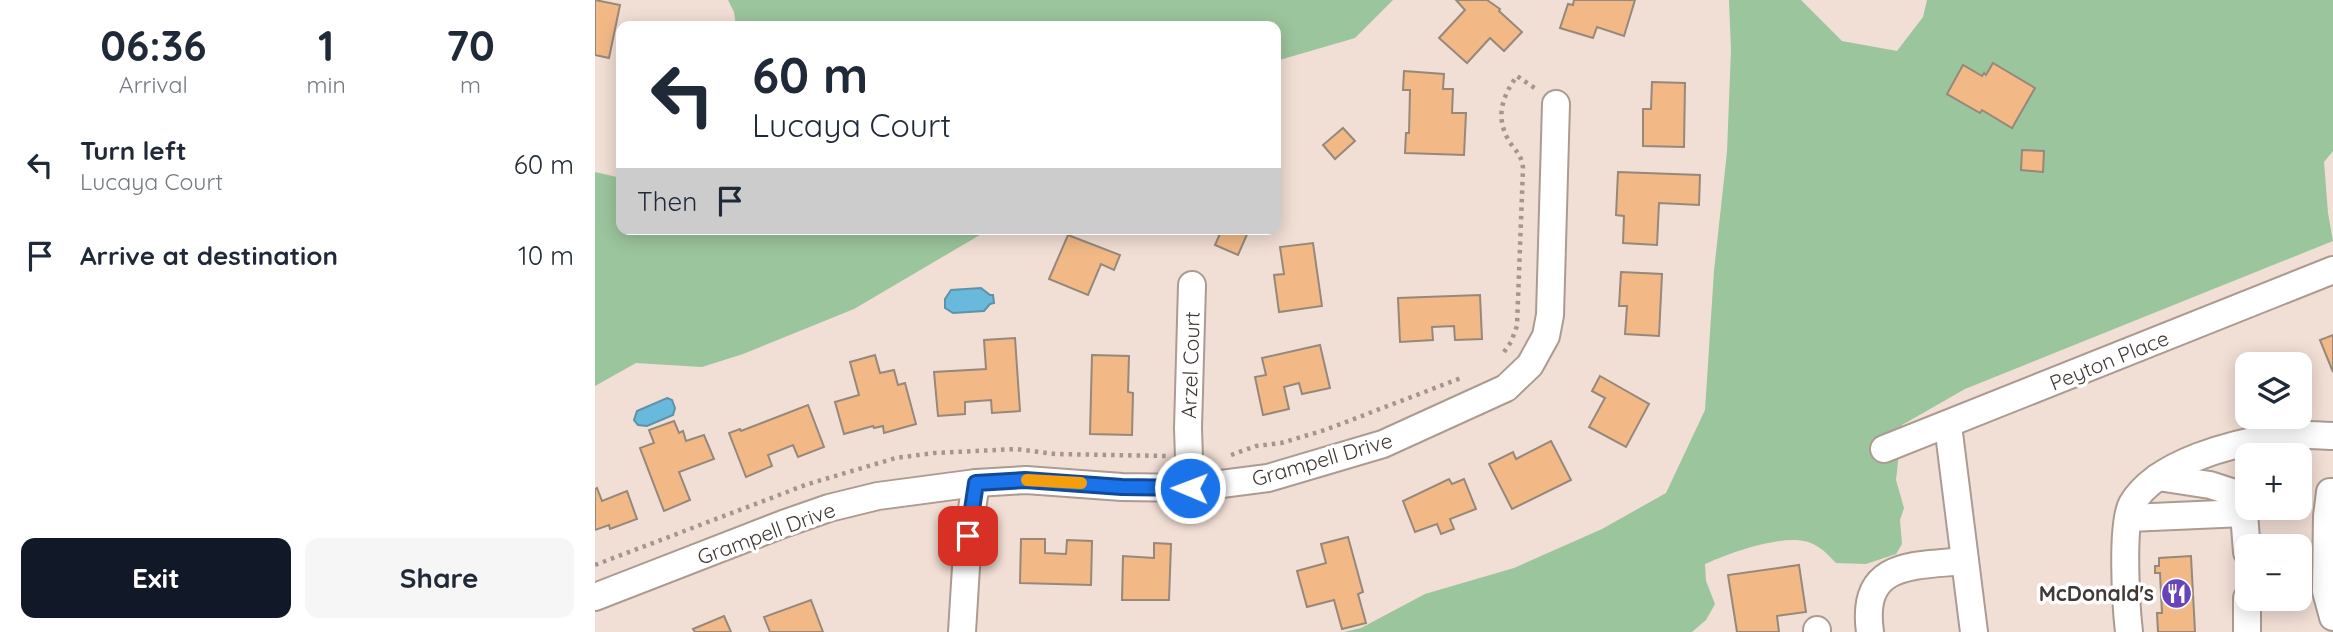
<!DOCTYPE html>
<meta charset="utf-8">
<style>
:root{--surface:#fff;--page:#f6f6f7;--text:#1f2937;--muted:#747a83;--accent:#111827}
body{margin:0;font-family:Quicksand,sans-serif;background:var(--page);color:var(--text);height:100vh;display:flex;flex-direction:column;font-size:26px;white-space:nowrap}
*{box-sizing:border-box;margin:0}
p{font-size:23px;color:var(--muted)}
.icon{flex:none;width:38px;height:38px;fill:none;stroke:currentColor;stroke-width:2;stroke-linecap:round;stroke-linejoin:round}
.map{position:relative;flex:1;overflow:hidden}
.drawer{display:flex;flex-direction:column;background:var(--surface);width:595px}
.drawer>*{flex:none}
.top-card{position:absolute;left:21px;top:21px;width:665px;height:214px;border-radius:14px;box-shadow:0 4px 18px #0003;background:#fff;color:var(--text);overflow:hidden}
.tools{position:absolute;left:1640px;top:352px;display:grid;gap:14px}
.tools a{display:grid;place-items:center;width:77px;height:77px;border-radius:14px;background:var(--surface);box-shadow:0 4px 18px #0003;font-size:35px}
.pin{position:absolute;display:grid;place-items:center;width:60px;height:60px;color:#fff;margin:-30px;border-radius:14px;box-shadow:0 4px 10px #0006}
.me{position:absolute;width:77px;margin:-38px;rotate:271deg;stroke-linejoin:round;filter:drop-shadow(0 0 5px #0008)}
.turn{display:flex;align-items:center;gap:24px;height:147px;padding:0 21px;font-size:32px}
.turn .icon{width:91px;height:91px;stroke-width:2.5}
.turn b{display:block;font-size:49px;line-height:60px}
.then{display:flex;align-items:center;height:66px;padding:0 21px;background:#0003;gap:14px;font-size:26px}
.eta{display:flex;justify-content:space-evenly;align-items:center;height:119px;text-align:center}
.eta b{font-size:42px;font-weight:700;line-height:49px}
.primary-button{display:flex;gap:14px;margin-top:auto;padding:14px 21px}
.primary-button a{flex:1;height:80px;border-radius:14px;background:var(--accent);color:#fff;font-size:28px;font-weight:700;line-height:80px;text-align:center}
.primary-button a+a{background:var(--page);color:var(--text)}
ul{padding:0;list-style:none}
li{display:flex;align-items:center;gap:21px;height:91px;padding:0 21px}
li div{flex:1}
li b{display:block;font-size:26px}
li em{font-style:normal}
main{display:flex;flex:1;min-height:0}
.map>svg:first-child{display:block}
.green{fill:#9bc59d}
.water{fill:#68b9db;stroke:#5c93a9;stroke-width:2}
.building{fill:#f2b986;stroke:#96887b;stroke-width:2}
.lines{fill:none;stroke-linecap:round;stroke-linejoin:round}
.minor-casing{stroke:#ac9b91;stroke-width:30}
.path{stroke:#a4968e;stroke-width:4.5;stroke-dasharray:3.5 5;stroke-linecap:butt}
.minor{stroke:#fff;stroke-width:26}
.route-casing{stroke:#114b97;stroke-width:18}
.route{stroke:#1a73e8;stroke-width:12}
.slow{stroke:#f59e0b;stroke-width:12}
.labels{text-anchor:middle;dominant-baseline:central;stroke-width:7;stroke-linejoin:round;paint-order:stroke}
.street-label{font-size:21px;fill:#413935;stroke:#fff}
.poi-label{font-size:21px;font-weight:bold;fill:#413935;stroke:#fff;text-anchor:end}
</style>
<main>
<section class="drawer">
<div class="eta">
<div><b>06:36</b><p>Arrival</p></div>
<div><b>1</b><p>min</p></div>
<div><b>70</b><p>m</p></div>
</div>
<ul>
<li><svg class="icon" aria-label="left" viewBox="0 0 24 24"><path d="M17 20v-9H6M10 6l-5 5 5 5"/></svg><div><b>Turn left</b><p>Lucaya Court</p></div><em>60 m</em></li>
<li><svg class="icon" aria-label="arrive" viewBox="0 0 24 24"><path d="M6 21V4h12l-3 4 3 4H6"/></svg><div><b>Arrive at destination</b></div><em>10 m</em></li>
</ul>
<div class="primary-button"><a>Exit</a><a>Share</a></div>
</section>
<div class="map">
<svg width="1738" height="632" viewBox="0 0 1738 632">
<rect width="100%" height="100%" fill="#f1ded4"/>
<g class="green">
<path d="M133,0H798L760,38L681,61V26H141L139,12Z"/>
<path d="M1134,0H1206L1247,41L1302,51L1328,17L1332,0H1738V151L1729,162L1733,213L1738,241L1370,389L1307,425L1301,480L1309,508L1305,520L1307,544L1301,554L1271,564L1241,563C1235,557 1228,549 1220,545C1195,530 1134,553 1110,564L1111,581L1120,604L1111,620L1097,632H749L766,628L830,594L919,568L1007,529L1071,493L1110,410L1119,271L1132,152L1136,50Z"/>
<path d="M0,172L26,178V229H395L259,309L148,354L107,367L41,363L0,386Z"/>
</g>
<g class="water">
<path d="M386,288L395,295H398L399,303L395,304L389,311L358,313L350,308V299L356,290Z"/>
<path d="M72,398L77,400L80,408L78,415L52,426L43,425L39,420L42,411Z"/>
</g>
<g class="building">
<path d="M0,0L25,5L14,58L0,55Z"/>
<path d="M892,0L905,9L904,11L927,32L909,51L895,38L872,63L844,38L870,10L861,0Z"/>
<path d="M979,0H1040L1029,36L1002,27L998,38L965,28L973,4L978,5Z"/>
<path d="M1398,63L1440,88L1417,128L1387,110L1385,113L1352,94L1368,65L1387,76L1389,73L1391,75Z"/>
<path d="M809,71L849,74L848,89H858L857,113H871L869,155L810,153L811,133H814L815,90H808Z"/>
<path d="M1057,82L1090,83L1089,147L1048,146V109H1056Z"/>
<path d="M748,128L760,141L740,159L728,145Z"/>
<path d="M1427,150L1449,151L1448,172L1426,170Z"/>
<path d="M1023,172L1105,175L1104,205L1064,203L1062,245L1028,243L1029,216L1021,215Z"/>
<path d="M627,229H658L656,233L653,232L643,255L620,245Z"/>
<path d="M473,235L525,255L519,270L506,264L493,295L454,279Z"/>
<path d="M718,243L727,306L684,312L679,275L689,274L685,247Z"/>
<path d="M1026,272L1067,274L1064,336L1030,334L1032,306H1024Z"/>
<path d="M885,295L887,339L860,340L859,326L837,327L838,340L805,342L803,298Z"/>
<path d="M1738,335V372L1725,340Z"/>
<path d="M420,338L425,411L397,413L396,400L370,402V414L343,416L339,372L391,369L389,340Z"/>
<path d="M725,345L735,388L707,394L704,383L689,387L694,409L668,415L660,377L671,375L667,358Z"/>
<path d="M280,355L285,373L299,370L303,385L310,383L321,424L289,433L288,426L279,428L278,426L249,434L240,402L264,395L255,362Z"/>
<path d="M497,355L534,356L533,392L538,393L537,435L495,434Z"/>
<path d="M1005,376L1054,404L1031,447L994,427L1010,398L997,391Z"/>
<path d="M213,405L229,447L203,457L198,445L173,455L177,466L151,477L134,433L145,429L146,431Z"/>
<path d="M79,421L84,433L88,431L91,441L109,435L119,459L84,472L95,500L69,511L45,448L59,443L54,430Z"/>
<path d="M956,441L976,480L917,509L894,464L918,452L921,459Z"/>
<path d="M854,479L857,484L869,479L881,509L855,519L859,529L846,534L842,524L820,532L808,501Z"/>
<path d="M2,488L7,501L32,491L42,519L15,529L14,525L0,530V489Z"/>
<path d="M753,537L768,592L763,594L771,623L747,629L739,600L712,607L702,571L731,563L726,544Z"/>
<path d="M426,539H450V553L471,554L472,540L497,541L496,585L425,583Z"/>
<path d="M559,543L576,544L574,600H527L528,556L559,558Z"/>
<path d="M1596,556L1600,632H1563L1562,613H1567L1565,573H1560V566H1564V558Z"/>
<path d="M1204,565L1211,612L1182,616L1184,632H1142L1133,575Z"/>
<path d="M216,600L228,632H175L169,617Z"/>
<path d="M129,616L136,632H100L98,629Z"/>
</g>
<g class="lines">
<defs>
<g id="minor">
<path d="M1353,425L1379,632"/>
<path d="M1289,449L1738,270"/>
<path d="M1563,477L1615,485L1652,497"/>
<path d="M595,488L593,428L597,285"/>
<path d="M1738,492H1735L1732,516L1731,591L1738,617"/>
<path d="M1652,502L1649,513L1652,552"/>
<path d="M1534,518L1649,513"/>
<path d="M0,597L188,524L234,508L283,496L381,483L431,480L527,487L595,488L673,478L788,444L911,388L935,365L951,336L955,315L961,104"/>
<path d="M1222,630V632"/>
<path d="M367,632L373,535L381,483"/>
<path d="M1275,632C1265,561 1318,566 1370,561"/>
<path d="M1534,632C1531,606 1526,524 1537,504C1561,462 1639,443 1684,436C1701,433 1721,436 1738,436"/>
<path d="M1652,632V598"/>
</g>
</defs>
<use href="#minor" class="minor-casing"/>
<g class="path">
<path d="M909,352L916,342L922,326L928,168C926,152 920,152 913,139C900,116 908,95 922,76L941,89"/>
<path d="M636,455L661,446L686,443L730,430L866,378"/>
<path d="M0,565L213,484L301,458L339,453L421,449L460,454L571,456"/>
</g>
<use href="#minor" class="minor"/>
</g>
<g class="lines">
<defs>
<path id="route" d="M373,536L381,483L430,480L527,487L595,488"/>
</defs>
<use href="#route" class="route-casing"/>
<use href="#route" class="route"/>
<path class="slow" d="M432,480L486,483"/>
</g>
<defs>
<symbol id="restaurant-disc" viewBox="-11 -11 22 22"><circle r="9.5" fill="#6943bb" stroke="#fff"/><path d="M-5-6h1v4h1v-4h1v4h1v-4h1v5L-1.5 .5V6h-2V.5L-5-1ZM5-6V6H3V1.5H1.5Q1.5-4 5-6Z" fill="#fff"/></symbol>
</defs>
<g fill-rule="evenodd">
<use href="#restaurant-disc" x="1564" y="576" width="35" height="35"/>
</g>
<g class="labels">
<g class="street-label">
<text transform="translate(1514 360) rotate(-22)">Peyton Place</text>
<text transform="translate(595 365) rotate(-88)">Arzel Court</text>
<text transform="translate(727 459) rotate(-16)">Grampell Drive</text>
<text transform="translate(171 533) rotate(-20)">Grampell Drive</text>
</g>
<g class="poi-label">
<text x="1559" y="593">McDonald's</text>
</g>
</g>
</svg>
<div class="tools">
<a><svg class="icon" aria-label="layers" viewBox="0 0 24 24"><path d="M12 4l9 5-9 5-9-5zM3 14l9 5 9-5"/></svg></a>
<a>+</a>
<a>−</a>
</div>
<div class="pin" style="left:373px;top:536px;background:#d93025"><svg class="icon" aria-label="arrive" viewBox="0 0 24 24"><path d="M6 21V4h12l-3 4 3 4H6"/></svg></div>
<svg class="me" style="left:595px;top:488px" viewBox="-20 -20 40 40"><circle r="17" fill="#1a73e8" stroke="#fff" stroke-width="3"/><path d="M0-11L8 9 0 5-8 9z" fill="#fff"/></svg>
<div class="top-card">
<div class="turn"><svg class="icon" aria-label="left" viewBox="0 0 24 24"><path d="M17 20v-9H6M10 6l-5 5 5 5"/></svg><div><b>60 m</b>Lucaya Court</div></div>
<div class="then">Then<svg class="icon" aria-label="arrive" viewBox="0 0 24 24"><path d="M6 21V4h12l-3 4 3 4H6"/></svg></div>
</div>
</div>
</main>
